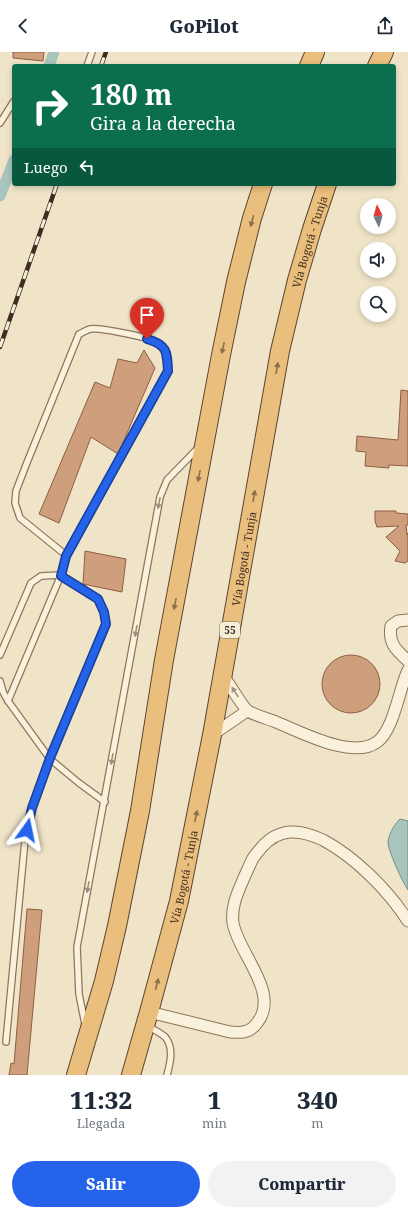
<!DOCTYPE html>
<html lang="es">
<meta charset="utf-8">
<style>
:root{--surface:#fff;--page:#f2f2f3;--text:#1f2937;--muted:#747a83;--accent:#2563eb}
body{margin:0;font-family:"Noto Serif",serif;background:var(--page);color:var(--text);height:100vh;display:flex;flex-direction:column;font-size:15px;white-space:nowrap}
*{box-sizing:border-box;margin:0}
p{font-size:13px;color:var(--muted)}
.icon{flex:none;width:22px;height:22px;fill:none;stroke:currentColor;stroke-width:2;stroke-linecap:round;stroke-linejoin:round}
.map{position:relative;height:1023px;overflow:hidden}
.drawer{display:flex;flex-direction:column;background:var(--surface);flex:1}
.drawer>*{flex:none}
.top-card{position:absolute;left:12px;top:12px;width:384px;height:122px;border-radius:4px;box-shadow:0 2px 6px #0003;background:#0b6e4f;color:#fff;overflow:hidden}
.needle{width:26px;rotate:355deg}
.tools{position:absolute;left:360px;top:146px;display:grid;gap:8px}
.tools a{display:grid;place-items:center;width:36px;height:36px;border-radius:50%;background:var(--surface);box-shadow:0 2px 6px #0003;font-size:20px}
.pin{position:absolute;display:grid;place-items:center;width:34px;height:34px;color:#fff;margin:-41px -17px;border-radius:50% 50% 50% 0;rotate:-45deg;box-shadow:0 0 4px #0007}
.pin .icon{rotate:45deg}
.me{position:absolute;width:44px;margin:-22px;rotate:12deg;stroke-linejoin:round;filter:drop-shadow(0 0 3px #0008)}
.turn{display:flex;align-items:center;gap:14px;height:84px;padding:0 12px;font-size:18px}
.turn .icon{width:52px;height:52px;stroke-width:2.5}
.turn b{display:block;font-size:28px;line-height:34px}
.then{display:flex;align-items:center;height:38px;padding:0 12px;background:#0003;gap:8px;font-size:15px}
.eta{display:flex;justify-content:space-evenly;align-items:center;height:68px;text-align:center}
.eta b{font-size:24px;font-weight:800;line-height:28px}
.action{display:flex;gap:8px;margin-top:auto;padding:8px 12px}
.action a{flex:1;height:46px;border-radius:24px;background:var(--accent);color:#fff;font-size:16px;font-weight:800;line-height:46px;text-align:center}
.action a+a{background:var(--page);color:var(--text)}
header{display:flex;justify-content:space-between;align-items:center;height:52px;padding:0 12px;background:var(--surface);font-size:18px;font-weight:800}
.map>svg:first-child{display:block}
.water{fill:#a9c4bc;stroke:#6f938a}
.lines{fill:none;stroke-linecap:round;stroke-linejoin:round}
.canal{stroke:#a9c4bc;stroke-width:11}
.building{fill:#cf9f7d;stroke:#8d5f41}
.service-casing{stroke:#8d765c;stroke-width:8}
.minor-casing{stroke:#8d765c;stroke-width:13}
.trunk-casing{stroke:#5b4430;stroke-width:20}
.service{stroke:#faf1dc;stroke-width:5.5}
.minor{stroke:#faf1dc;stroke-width:11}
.trunk{stroke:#eabe7c;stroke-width:18}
.rail-casing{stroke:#3d2e20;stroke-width:4.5}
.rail{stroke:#f7eed8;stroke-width:3;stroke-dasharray:9;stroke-linecap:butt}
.oneway{fill:#8b6f49}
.oneway2{fill:#9c907e}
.route-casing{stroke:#184099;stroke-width:10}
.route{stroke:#2563eb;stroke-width:7}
.labels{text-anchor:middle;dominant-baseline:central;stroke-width:3;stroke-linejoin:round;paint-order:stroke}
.shield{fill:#f7eed8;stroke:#756857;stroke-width:1}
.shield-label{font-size:10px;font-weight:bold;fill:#3d2e20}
.street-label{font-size:11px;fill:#3d2e20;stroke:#f7eed8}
</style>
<header><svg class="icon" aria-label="back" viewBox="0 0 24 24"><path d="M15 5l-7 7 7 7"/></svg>GoPilot<svg class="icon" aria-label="share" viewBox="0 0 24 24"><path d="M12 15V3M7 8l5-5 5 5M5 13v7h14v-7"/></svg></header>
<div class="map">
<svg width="408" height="1023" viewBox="0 0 408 1023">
<rect width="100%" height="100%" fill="#f0e4c8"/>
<path class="water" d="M400,767L408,769V838C403,831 387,797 388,789C390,780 394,773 400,767Z"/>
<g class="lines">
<g class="canal">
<path d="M49,14L54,0"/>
<path d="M0,144L14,108"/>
</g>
</g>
<g class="building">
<path d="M13,0H44L43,9L13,6Z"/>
<path d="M144,298L155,316L118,402L91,385L59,471L39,462L95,330L110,336L118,307L137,311Z"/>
<path d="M401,338L408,339V414L389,413V416L365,414L366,400L356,399L357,384L398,388Z"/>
<path d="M375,459H396V461L408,462V473H406L407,483L408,481V509L405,511L395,509L400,499L386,485L399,474L377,475L375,469Z"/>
<path d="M85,499L126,507L122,540L83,532Z"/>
<circle cx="351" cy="632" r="29"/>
<path d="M27,857L42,858L27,1023H9L11,1011L14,1012Z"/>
</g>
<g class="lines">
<defs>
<g id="service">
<path d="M87,14L92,0"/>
<path d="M0,71L14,49"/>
<path d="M0,603L31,531L41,524L61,523L98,547L104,560L106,572L50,707L32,756L25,788L6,990"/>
<path d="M0,629L3,640L8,649L50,707L79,731L105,750"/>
<path d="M8,649L61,523L67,504L168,319C168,309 168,299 160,292C154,286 99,275 90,277C86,278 82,281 79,282L26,413L16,439L15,451L20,466L67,504"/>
<path d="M85,972L79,942L77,895L160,445L167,428L199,395"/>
<path d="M148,974C153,978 162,981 166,986C174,997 170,1012 167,1023"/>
</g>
<g id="minor">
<path d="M408,568L398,569L391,574C388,591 396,598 408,609"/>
<path d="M222,622C227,628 243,656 248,659C254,663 269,667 276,670C301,680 353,708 377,690C394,678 399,637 408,618"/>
<path d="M212,683L247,659"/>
<path d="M149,960L230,980C241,981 250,981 257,971C281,941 238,901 233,871C231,855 237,842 243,828C246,821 249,815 252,808C254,804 258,800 261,796C279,775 300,777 323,788C355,805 388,838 408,869"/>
</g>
<g id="trunk">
<path d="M309,14L315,0"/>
<path d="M377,14L384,0"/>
<path d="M76,1023L104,929L117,874L140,759L164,608L221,303L236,230L252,166L263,132"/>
<path id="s1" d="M131,1023L149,960L179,849L212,683L280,299L297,228L312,177L327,132"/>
</g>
</defs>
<use href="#service" class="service-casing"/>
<use href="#minor" class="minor-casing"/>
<use href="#trunk" class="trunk-casing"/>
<use href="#service" class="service"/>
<use href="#minor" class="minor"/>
<use href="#trunk" class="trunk"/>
<defs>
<g id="rail">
<path d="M101,14L106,0"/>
<path d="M0,295L57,132"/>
</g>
</defs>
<use href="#rail" class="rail-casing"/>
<use href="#rail" class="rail"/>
</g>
<defs><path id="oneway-solid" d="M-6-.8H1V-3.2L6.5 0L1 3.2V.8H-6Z"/></defs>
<g class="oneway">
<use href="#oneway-solid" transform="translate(252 169) rotate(105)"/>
<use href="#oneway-solid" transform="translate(223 296) rotate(102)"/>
<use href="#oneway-solid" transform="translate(277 316) rotate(-80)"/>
<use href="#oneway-solid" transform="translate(199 424) rotate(101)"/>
<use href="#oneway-solid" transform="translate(254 444) rotate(-80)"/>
<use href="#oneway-solid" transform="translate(175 552) rotate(101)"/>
<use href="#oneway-solid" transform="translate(196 764) rotate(-79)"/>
<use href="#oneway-solid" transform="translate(157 932) rotate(-75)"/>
</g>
<g class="oneway2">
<use href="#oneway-solid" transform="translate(159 451) rotate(101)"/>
<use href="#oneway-solid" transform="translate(136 579) rotate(100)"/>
<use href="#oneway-solid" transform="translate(235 640) rotate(-123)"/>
<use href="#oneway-solid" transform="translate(112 707) rotate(100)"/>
<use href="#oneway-solid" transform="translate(88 835) rotate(100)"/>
</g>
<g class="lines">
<defs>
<path id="route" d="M27,778L32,756L50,706L106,572L104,560L98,547L61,524L66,504L168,319C167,299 167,293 147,287"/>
</defs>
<use href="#route" class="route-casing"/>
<use href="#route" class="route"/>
</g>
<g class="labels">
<rect class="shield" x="220" y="570" width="20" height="16" rx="3"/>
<g class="shield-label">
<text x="230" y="578">55</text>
</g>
<g class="street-label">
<text stroke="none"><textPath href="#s1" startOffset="853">Vía Bogotá - Tunja</textPath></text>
<text stroke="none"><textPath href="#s1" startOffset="529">Vía Bogotá - Tunja</textPath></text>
<text stroke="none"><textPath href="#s1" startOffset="205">Vía Bogotá - Tunja</textPath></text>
</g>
</g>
</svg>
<div class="tools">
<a><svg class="needle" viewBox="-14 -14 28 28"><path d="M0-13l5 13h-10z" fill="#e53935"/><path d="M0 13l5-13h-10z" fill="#747a83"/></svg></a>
<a><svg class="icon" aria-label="sound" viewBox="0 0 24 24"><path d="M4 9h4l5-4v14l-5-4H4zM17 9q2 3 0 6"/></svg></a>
<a><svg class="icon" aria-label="search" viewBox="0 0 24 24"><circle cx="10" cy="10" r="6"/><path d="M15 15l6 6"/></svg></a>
</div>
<div class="pin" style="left:147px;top:287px;background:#d93025"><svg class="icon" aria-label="arrive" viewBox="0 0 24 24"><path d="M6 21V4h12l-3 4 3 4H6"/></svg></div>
<svg class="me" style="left:27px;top:778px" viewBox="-20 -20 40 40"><path d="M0-17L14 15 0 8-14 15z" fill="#2563eb" stroke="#fff" stroke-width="4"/></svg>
<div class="top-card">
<div class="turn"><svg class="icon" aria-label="right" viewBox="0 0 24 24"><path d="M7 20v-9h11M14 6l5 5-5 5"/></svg><div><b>180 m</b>Gira a la derecha</div></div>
<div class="then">Luego<svg class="icon" aria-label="left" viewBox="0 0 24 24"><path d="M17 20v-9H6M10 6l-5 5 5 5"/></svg></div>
</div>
</div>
<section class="drawer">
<div class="eta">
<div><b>11:32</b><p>Llegada</p></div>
<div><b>1</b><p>min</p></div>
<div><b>340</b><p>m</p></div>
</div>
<div class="action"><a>Salir</a><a>Compartir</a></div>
</section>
